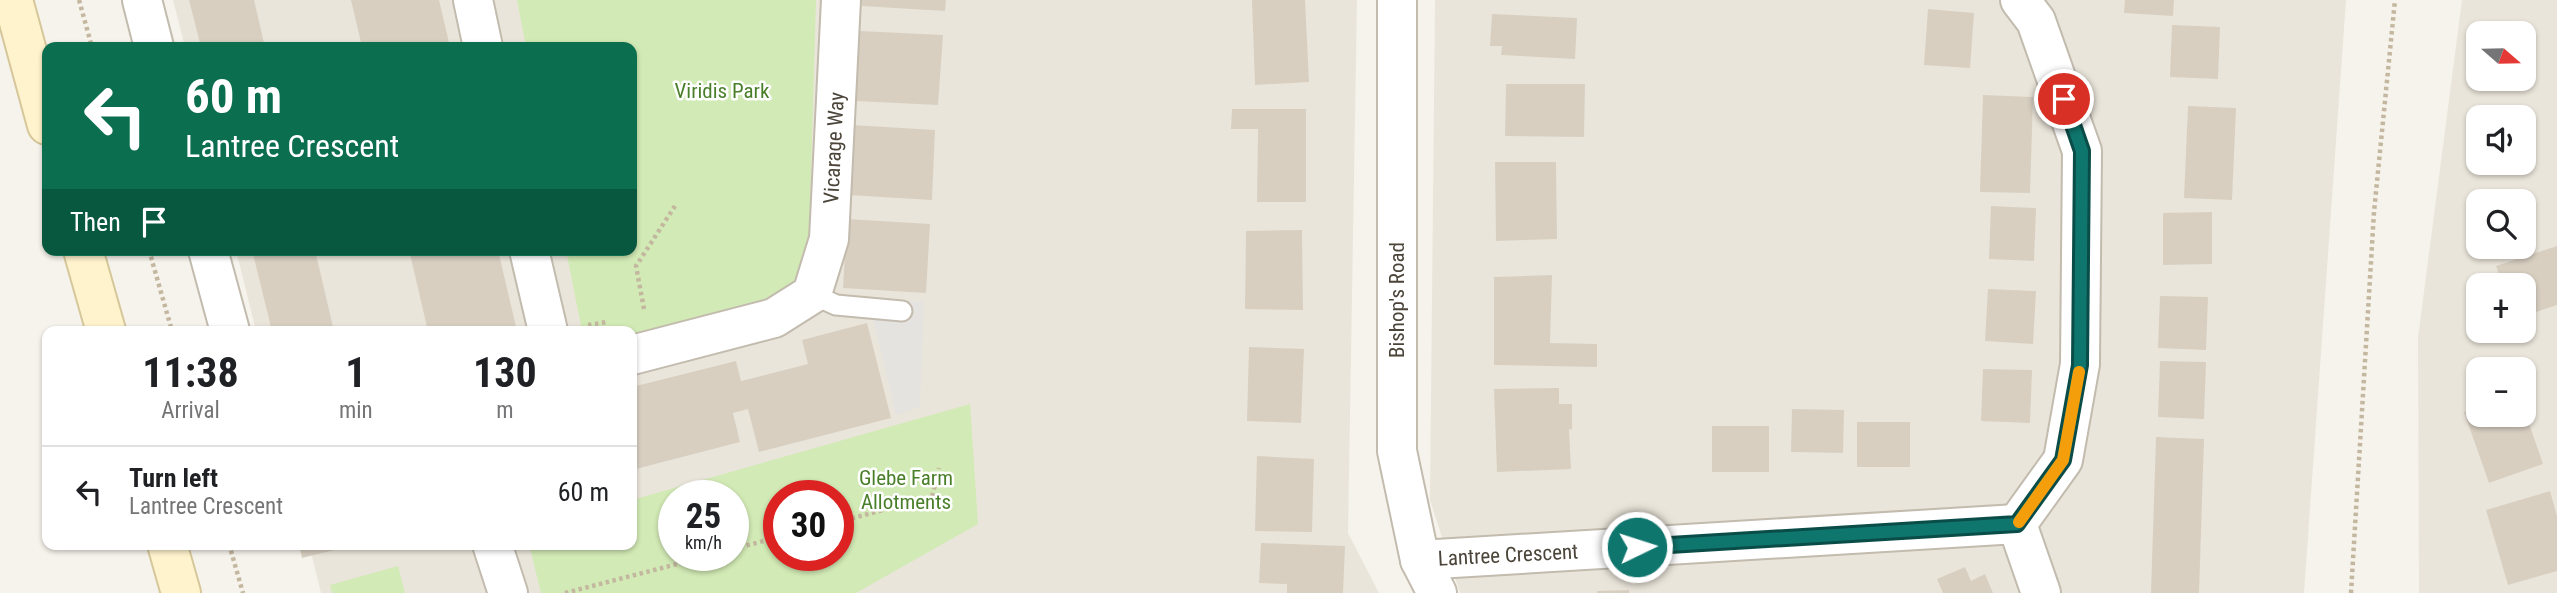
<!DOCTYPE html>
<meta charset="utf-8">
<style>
:root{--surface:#fff;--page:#f6f6f6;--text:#202124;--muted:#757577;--line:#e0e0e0}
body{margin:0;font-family:"Roboto Condensed",sans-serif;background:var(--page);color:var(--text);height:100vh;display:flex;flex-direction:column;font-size:26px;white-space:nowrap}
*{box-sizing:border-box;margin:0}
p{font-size:23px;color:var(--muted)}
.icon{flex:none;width:38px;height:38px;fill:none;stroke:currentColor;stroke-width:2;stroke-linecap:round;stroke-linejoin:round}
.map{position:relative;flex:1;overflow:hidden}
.side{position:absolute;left:42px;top:326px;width:595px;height:224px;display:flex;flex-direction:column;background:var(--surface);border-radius:14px;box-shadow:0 2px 5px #0004}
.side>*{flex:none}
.guide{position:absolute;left:42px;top:42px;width:595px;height:214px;border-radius:14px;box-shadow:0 2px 5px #0004;background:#0b6e4f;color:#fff;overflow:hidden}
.needle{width:46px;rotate:110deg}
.controls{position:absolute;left:2466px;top:21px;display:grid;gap:14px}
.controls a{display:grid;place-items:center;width:70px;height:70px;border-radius:14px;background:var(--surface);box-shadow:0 2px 5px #0004;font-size:35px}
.speed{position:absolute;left:658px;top:480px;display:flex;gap:14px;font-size:35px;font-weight:700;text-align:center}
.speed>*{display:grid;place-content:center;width:91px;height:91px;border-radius:50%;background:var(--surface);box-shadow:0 2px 5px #0004;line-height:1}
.speed small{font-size:18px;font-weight:400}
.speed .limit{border:10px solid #d22;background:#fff;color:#111}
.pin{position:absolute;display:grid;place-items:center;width:60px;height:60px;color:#fff;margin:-30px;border:4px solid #fff;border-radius:50%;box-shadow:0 2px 7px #0007}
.me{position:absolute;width:77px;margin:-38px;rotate:86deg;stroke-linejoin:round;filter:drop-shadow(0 0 5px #0008)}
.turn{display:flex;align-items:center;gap:24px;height:147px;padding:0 28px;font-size:32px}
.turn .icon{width:91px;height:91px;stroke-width:2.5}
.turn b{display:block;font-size:49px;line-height:60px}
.then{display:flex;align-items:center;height:66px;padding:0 28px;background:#0003;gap:14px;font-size:26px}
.eta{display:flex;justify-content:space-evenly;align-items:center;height:119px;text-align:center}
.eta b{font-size:42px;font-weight:700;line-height:49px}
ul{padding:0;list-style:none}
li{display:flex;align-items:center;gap:21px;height:91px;padding:0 28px;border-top:2px solid var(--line)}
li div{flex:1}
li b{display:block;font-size:26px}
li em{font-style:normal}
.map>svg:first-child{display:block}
.residential{fill:#eae5da;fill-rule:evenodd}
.green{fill:#d2eab5;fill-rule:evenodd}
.parking{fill:#e5e3e0}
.building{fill:#d8cfc1}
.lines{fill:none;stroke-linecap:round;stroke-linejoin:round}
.lane-casing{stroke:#c2bbae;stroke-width:23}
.street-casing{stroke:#c2bbae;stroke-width:42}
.secondary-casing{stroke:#d6c79b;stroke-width:42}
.path{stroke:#c4b79f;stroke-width:4.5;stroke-dasharray:3.5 3.5;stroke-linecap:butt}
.lane{stroke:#fff;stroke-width:19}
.street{stroke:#fff;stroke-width:38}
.secondary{stroke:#fff3cd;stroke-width:38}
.route-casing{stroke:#0a4d48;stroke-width:18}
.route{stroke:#0f766e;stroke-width:12}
.slow{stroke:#f59e0b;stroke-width:12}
.labels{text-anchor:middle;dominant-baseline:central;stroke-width:5;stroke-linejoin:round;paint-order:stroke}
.park-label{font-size:21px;fill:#4a7f2a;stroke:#fff}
.street-label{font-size:21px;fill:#4b4439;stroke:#fff}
</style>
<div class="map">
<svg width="2557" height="593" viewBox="0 0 2557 593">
<rect width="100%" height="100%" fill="#f6f3ec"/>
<g class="residential">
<path d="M173,0H1357L1348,533L1379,593H321L309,544H632V331H256L236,250H632V47H185ZM674,495H733V555H674ZM779,495H838V555H779Z"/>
<path d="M1435,0H2346L2304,593H1460L1430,500Z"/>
<path d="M2462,0H2557V593H2419L2418,338ZM2478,33H2524V79H2478ZM2478,117H2524V163H2478ZM2478,201H2524V247H2478ZM2478,285H2524V331H2478ZM2478,369H2524V415H2478Z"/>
</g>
<g class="green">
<path d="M517,0H816L809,246L797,283L766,304L632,337V331H582L566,250H632V47H526Z"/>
<path d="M970,404L978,524L856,593H541L529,544H632V500ZM674,495H733V555H674ZM779,495H838V555H779Z"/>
<path d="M398,566L405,593H332L330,585Z"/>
</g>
<path class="parking" d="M868,298L924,302L920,407L896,415Z"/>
<g class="building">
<path d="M189,0H254L265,47H201Z"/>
<path d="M351,0H439L450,47H362Z"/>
<path d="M862,0H946L945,11L862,6Z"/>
<path d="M1252,0H1305L1309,82L1255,85Z"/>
<path d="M2125,0H2174L2173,16L2124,13Z"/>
<path d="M1928,9L1974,13L1970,68L1924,65Z"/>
<path d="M1492,14L1577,18L1575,59L1501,55L1502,46H1490Z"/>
<path d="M2172,25L2220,27L2218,79L2170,77Z"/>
<path d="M860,31L943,35L938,105L856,101Z"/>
<path d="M1506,84H1585L1584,137L1505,136Z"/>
<path d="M1983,95L2033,97L2030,193L1980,192Z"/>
<path d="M2188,106L2236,108L2232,200L2184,198Z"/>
<path d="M1232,109H1306V202H1257L1258,129H1231Z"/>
<path d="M852,125L935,130L932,200L848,195Z"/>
<path d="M1495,162H1556L1557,239L1496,241Z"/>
<path d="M1991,206L2036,208L2034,261L1989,259Z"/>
<path d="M2212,212V264L2163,265V213Z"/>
<path d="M847,219L930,224L926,293L843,288Z"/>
<path d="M1302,230L1303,310L1245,309L1246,231Z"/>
<path d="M2557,246V305L2524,316V285H2503L2496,266Z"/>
<path d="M252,250H315L334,331H272Z"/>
<path d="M409,250H498L517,331H428Z"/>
<path d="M1552,275L1550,343L1597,344V367L1494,365V277Z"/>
<path d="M1988,289L2036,291L2033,344L1985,341Z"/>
<path d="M2160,296L2208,297L2206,350L2158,348Z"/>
<path d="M867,323L891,418L759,452L748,409L733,413L740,442L632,470V387L736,361L741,381L808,364L802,340Z"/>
<path d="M1249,347L1304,349L1301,423L1247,421Z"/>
<path d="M2160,361L2206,362L2204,419L2158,417Z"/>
<path d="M1983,369L2032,370L2030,423L1981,421Z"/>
<path d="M1559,388V404H1572V430L1569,429L1571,469L1497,472L1494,389Z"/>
<path d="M2478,407V415H2524V409L2543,464L2489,483L2464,412Z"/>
<path d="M1792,409L1844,410L1843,453L1791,452Z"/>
<rect x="1857" y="422" width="53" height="45"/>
<rect x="1712" y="426" width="57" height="46"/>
<path d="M2156,437L2204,439L2199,593H2151Z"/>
<path d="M1257,456L1314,459L1312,532L1255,531Z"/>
<path d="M2550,491L2557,516V571L2508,585L2486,510Z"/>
<path d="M1261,543L1345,546L1343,593H1287V584L1259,583Z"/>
<path d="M299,544H355V545L302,558Z"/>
<path d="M1965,567L1971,581L1985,574L1993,593H1943L1937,579Z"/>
<path d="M1629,590V593H1597V591Z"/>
</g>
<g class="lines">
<defs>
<path id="lane" d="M812,294L836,305L902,311"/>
<g id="street">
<path d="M142,0L154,47"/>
<path d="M473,0L483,47"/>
<path d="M1397,0V451L1420,560L1437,593"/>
<path d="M2020,0L2036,21L2082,151L2080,364L2063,460L2017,524L2041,593"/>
<path d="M208,250L230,331"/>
<path d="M529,250L548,331"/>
<path d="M632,355L774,318L812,294L829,239L841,0"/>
<path d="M492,544L508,593"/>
<path d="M1420,560L2017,524"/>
</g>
<g id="secondary">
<path d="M13,0L47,125"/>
<path d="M83,250L106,331"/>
<path d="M167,544L181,593"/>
</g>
</defs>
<use href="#lane" class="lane-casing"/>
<use href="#street" class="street-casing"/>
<use href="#secondary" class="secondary-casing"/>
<g class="path">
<path d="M79,0L92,47"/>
<path d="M149,250L172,331"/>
<path d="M644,309L636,266L675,206"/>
<path d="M588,325L607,322"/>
<path d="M838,522L932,497L939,468"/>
<path d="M229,544L243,593"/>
<path d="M733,549L779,537"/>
<path d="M565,593L712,555"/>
<path d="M2351,593L2374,212L2395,0"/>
</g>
<use href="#lane" class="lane"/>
<use href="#street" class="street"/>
<use href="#secondary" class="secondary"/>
</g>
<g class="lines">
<defs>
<path id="route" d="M1637,547L2017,524L2063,460L2080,365L2082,151L2064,99"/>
</defs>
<use href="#route" class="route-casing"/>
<use href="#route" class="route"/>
<path class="slow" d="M2019,522L2063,460L2079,372"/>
</g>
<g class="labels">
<g class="park-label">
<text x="722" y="91">Viridis Park</text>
<text x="906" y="478">Glebe Farm<tspan x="906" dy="24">Allotments</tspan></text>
</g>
<g class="street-label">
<text transform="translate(834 148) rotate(-87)">Vicarage Way</text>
<text transform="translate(1397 300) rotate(-90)">Bishop's Road</text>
<text transform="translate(1508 555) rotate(-3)">Lantree Crescent</text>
</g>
</g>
</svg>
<div class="controls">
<a><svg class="needle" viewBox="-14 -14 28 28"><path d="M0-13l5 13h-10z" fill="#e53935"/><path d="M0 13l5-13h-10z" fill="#757577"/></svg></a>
<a><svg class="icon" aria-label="sound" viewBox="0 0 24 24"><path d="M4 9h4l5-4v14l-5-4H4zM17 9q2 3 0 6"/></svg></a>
<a><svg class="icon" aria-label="search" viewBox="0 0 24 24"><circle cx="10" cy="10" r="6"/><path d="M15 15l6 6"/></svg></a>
<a>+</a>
<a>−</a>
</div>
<div class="speed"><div>25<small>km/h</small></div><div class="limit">30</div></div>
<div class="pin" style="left:2064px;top:99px;background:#d93025"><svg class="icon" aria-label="arrive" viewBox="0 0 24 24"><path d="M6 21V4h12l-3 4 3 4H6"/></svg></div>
<svg class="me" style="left:1637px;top:547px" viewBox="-20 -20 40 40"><circle r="17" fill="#0f766e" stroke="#fff" stroke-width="3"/><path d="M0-11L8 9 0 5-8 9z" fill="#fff"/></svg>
<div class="guide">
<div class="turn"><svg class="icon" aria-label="left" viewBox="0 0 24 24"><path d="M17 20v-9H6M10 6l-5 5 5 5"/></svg><div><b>60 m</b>Lantree Crescent</div></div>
<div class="then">Then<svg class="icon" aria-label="arrive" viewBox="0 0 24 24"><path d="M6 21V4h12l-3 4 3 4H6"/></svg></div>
</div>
<section class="side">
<div class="eta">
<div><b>11:38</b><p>Arrival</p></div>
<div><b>1</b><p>min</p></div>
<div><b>130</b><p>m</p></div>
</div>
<ul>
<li><svg class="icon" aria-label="left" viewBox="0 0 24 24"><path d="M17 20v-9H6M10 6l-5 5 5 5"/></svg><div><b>Turn left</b><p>Lantree Crescent</p></div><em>60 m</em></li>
</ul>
</section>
</div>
